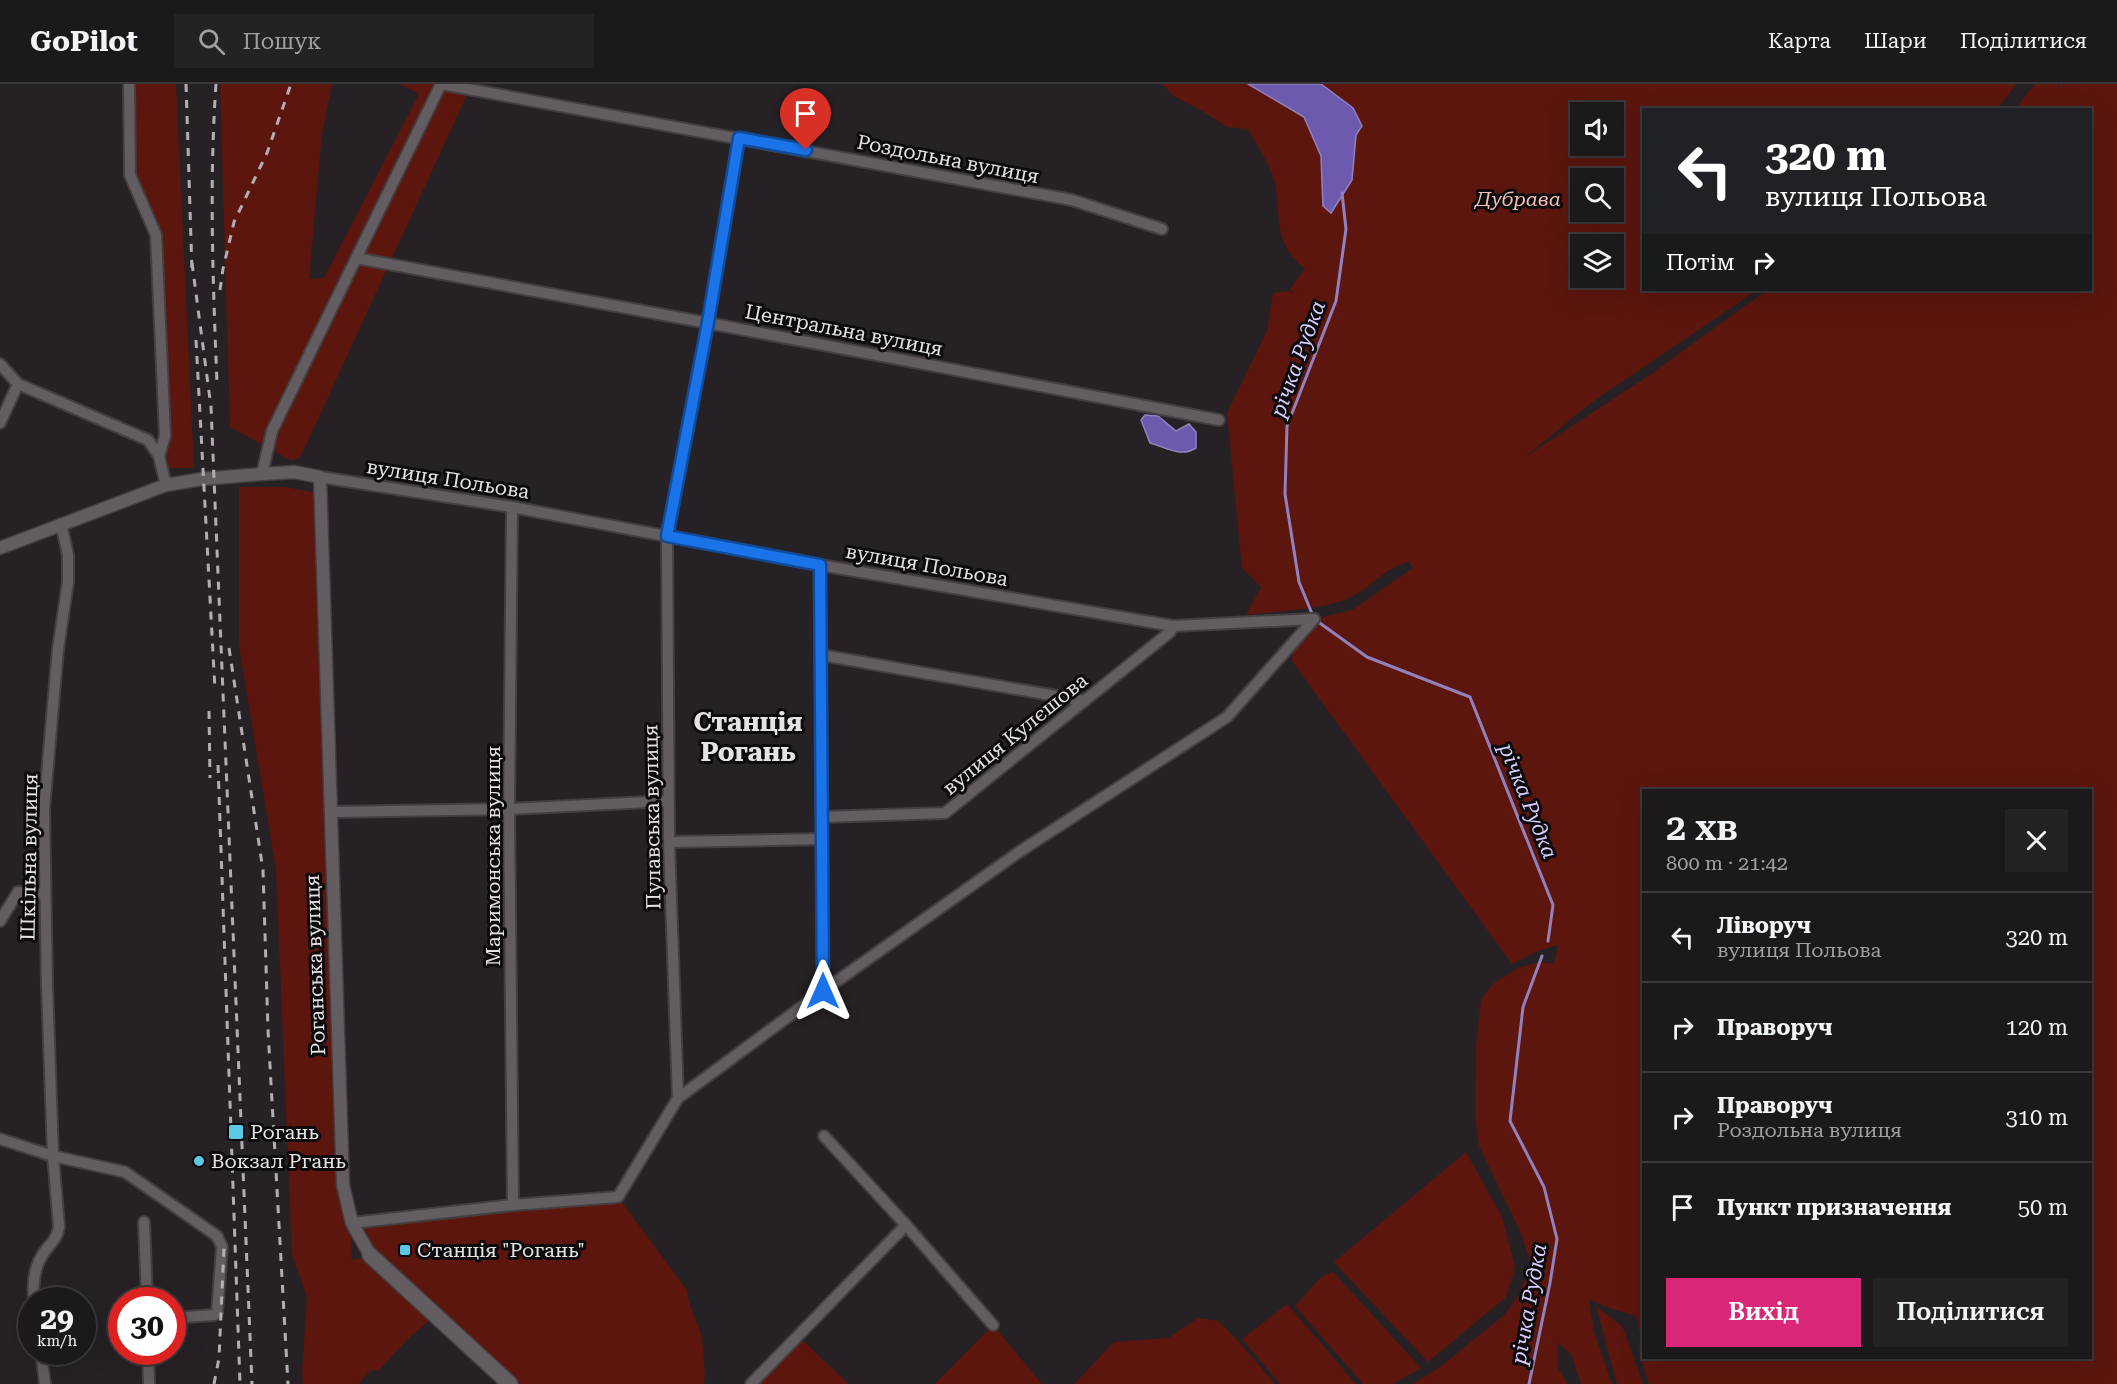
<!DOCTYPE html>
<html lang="uk">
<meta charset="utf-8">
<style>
:root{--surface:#1c191b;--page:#252224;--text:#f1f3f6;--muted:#a0a0a3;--line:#3a383a;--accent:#db2777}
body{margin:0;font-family:"Roboto Serif",serif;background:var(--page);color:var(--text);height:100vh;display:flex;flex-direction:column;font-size:22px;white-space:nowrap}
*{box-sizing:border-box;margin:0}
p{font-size:20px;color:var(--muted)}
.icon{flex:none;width:33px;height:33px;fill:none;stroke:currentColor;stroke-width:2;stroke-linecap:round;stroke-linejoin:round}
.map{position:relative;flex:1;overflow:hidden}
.details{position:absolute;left:1642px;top:705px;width:450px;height:570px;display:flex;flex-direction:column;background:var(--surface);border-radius:0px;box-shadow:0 6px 24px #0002,0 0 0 2px var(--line)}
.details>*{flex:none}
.hud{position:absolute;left:1642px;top:24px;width:450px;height:183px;border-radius:0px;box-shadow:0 6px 24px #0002,0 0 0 2px var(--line);background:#202124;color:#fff;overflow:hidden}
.buttons{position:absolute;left:1570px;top:18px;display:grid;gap:12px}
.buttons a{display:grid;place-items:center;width:54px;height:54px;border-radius:0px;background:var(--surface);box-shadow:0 6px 24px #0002,0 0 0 2px var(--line);font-size:30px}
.speed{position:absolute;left:18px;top:1203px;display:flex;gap:12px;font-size:30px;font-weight:700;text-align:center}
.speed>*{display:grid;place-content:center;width:78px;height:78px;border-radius:50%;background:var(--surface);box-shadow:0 6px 24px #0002,0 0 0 2px var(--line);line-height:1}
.speed small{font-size:15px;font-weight:400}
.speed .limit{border:9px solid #d22;background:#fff;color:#111}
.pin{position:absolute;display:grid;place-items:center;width:51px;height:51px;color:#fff;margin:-62px -26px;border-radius:50% 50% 50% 0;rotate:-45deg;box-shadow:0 0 6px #0007}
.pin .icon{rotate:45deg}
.me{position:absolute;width:66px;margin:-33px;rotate:0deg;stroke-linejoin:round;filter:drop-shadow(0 0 4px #0008)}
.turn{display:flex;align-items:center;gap:21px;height:126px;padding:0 24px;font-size:27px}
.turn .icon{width:78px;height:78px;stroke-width:2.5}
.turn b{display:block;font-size:42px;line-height:51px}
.then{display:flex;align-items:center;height:57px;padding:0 24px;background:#0003;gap:12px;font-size:22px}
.round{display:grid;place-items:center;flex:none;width:63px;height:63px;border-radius:0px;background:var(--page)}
.head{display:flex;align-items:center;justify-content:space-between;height:102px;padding:0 24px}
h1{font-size:36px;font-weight:600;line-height:45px}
.cta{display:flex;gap:12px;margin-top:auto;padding:12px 24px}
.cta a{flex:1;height:69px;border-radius:0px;background:var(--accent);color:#fff;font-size:24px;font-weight:600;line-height:69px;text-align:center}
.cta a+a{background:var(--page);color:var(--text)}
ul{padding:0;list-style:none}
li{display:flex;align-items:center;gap:18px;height:90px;padding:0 24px;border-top:2px solid var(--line)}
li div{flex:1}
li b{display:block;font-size:22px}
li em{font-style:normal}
header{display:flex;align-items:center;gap:36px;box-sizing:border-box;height:84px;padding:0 30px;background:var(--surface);border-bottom:2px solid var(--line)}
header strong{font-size:28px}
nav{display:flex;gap:33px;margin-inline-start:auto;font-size:21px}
.search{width:420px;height:54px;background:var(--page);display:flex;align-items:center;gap:15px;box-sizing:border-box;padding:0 21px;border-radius:0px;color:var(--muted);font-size:22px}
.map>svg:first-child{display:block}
.green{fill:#5c160e;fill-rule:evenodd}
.water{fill:#6d59ad;stroke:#9182be;stroke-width:1.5}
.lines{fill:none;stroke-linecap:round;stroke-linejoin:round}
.stream{stroke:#9182be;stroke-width:3}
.minor-casing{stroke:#433f41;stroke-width:14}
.tertiary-casing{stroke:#433f41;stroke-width:15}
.secondary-casing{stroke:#433f41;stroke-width:18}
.minor{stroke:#635d61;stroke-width:10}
.tertiary{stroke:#635d61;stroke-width:12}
.secondary{stroke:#635d61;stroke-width:15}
.rail{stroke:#b3aeb1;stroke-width:3;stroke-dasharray:8 8;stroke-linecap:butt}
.route-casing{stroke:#114b97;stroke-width:15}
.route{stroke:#1a73e8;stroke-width:10}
.poi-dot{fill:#5bc8e6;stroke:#0d0b0d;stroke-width:2}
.labels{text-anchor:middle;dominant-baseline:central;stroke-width:6;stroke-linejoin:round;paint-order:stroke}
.street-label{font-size:20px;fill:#e6e2e4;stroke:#0d0b0d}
.park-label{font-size:20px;font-style:italic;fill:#f4bfb5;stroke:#0d0b0d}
.poi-label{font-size:20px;fill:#e6e2e4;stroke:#0d0b0d;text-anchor:start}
.water-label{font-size:21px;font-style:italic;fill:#d6cefc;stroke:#0d0b0d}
.district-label{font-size:26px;font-weight:bold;fill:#e6e2e4;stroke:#0d0b0d}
</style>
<header>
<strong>GoPilot</strong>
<div class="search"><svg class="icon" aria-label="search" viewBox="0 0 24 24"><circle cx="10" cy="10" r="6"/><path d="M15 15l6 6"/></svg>Пошук</div>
<nav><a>Карта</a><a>Шари</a><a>Поділитися</a></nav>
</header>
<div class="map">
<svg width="2117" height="1300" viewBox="0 0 2117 1300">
<rect width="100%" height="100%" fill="#262124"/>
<g class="green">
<path d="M129,0H176L194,384H168L156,151L130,91Z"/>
<path d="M220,0H332L322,49L309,195L324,194L419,10L400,0H472L301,372L292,377L230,343Z"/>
<path d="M1162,0H1248L1304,33L1321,72L1323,122L1352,96L1356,51L1353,24L1321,0H2017L1997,25L1644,26V206H1757L1591,319L1525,373L1651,290L1767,206H2091V26L2015,25L2035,0H2058V4L2060,0H2117V1300H1649L1639,1268L1640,1251L1636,1232L1606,1223L1589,1215L1594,1248L1612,1300H1581L1571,1270L1558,1259L1557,1283L1568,1300H1413L1440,1283L1504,1231L1519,1211L1531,1180L1520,1147L1479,1062L1475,1032L1476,961L1481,915L1494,899L1520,883L1541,878L1554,880L1558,861L1540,866L1512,880L1292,577L1294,557L1314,535L1352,526L1413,484L1409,478C1386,482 1370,505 1349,514C1322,526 1277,527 1246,531L1261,503L1242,484L1227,329L1267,247L1273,209L1288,207L1298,210L1289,206L1305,185C1272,157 1282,137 1275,100C1271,81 1257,62 1248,45L1227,43L1202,27L1174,12ZM1581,28H1614V62H1581ZM1581,94H1614V128H1581ZM1581,160H1614V194H1581ZM1644,706H2091V1274H1644Z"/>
<path d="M239,403H286L321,410L343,1101L351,1151L352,1176L369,1172L352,1139L618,1113L687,1206C688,1221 695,1233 700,1247C703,1258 706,1289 704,1300H510L435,1232L410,1253L379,1286L370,1287L359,1300H303L302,1290L307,1213L292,1171L276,786L239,562Z"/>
<path d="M1466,1068L1502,1133L1515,1183L1506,1213L1428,1278L1334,1178Z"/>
<path d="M1333,1188L1421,1284L1393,1300H1363L1295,1222L1321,1193Z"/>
<path d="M1287,1220L1356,1300H1280L1242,1255Z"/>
<path d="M1596,1222L1623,1243L1643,1300H1617Z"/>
<path d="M1198,1234L1218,1237L1237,1256L1275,1300H1074L1114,1258L1168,1254Z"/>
<path d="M993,1241L1042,1300H935Z"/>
<path d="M798,1252L849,1300H751Z"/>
</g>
<g class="water">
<path d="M1248,0H1321L1353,24L1362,42L1356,51L1352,96L1331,129L1323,122L1321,72L1304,33Z"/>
<path d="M1145,331L1158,332L1176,347L1189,340L1196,348V364C1180,374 1166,363 1150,359L1141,336Z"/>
</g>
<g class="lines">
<g class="stream">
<path d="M1313,532L1299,498L1285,410L1287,342L1336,217L1346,145L1342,109"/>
<path d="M1317,537L1367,573L1470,613L1553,821L1548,857"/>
<path d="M1529,1300L1550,1199L1557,1155L1544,1103L1510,1037L1523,923L1542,872"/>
</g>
<defs>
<g id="minor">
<path d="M129,0L130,91L156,151L165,352L159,372"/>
<path d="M441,0L1072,116L1162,145"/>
<path d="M356,174L708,239L1219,336"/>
<path d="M0,280L18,300L0,339"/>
<path d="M18,300L148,356L159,372L166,401"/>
<path d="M262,390L272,347L441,0"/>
<path d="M320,393L512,423L820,481L1173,542L1314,535"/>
<path d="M512,423L509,725L513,1121"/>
<path d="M820,481L823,907"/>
<path d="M821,571L1085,617"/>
<path d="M331,728L509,725L668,717"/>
<path d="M822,733L945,729L1170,548L1173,542"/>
<path d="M669,758L822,755"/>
<path d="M0,837L18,808L45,810"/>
<path d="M678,1014L669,758L667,452L708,239L739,54"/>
<path d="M824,1052L906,1141L993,1241"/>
<path d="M0,1055L53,1072L125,1088L217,1152L222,1163L217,1229L214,1231L172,1234"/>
<path d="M144,1138L147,1216"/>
<path d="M352,1139L513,1121L618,1113L678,1014L823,907L1019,768L1227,633L1314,535"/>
<path d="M34,1216C32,1198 34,1182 45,1167C52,1158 57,1154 59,1143L53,1072L47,901L44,725L58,565L68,498V471L61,440"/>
<path d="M41,1268L45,1300"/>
<path d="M148,1268L149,1300"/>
<path d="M751,1300L906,1141"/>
</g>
<path id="tertiary" d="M0,464L166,401L202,395L262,390L294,388L320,393L343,1101L352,1139L370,1171"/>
<path id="secondary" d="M370,1171L510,1300"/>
</defs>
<use href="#minor" class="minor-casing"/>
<use href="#tertiary" class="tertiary-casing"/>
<use href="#secondary" class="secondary-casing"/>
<use href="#minor" class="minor"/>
<use href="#tertiary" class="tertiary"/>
<use href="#secondary" class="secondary"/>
<g class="rail">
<path d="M186,0L192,187"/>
<path d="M216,0C209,100 213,199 217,300"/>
<path d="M192,179L211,323L252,1300"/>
<path d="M220,206L223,185L234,138L267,69L291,0"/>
<path d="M196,256L215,606"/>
<path d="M229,564L263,786L268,946L288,1300"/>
<path d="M209,627L210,694"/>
<path d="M218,681L240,1300"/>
<path d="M214,1300L219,1274L224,1163"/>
</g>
</g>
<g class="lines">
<defs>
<path id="route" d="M806,66L739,54L708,238L667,452L820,481L823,907"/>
</defs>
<use href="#route" class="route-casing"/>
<use href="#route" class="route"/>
</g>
<g class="poi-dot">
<rect x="228" y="1040" width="16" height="16" rx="3"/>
<circle cx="199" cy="1077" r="6"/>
<rect x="399" y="1160" width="12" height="12" rx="3"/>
</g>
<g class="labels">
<g class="street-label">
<text transform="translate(948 75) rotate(11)">Роздольна вулиця</text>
<text transform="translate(844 246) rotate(11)">Центральна вулиця</text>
<text transform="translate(448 395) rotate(9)">вулиця Польова</text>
<text transform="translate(927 481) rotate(10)">вулиця Польова</text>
<text transform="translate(1015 650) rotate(-39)">вулиця Кулєшова</text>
<text transform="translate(652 733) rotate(-91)">Пулавська вулиця</text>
<text transform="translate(493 772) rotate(-90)">Маримонська вулиця</text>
<text transform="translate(29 773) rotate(-89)">Шкільна вулиця</text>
<text transform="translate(315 881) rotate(-92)">Роганська вулиця</text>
</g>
<g class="park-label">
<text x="1518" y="115">Дубрава</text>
</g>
<g class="poi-label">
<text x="250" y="1048">Рогань</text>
<text x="211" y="1077">Вокзал Ргань</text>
<text x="417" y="1166">Станція "Рогань"</text>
</g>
<g class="water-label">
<text transform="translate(1298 275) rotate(-70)">річка Рудка</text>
<text transform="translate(1528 717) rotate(68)">річка Рудка</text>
<text transform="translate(1529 1220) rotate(-80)">річка Рудка</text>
</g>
<g class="district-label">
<text x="748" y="638">Станція<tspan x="748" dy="30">Рогань</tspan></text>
</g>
</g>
</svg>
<div class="buttons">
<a><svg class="icon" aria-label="sound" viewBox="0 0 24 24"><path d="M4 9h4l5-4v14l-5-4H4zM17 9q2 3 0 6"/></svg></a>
<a><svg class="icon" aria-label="search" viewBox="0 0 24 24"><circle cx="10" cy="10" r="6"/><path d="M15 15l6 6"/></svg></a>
<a><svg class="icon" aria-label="layers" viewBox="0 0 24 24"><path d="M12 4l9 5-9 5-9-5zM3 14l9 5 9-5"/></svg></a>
</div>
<div class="speed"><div>29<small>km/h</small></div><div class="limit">30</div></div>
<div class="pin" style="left:806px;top:66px;background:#d93025"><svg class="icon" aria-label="arrive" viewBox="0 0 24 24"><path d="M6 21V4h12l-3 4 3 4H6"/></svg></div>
<svg class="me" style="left:823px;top:907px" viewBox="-20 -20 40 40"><path d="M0-17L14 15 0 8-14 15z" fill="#1a73e8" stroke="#fff" stroke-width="4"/></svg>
<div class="hud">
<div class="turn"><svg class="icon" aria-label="left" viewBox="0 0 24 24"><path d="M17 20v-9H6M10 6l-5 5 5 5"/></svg><div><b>320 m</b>вулиця Польова</div></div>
<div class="then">Потім<svg class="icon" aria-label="right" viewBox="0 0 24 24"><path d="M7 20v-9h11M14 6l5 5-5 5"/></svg></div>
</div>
<section class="details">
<div class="head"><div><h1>2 хв</h1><p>800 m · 21:42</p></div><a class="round"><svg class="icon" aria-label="close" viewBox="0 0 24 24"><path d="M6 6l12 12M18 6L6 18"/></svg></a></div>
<ul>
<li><svg class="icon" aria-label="left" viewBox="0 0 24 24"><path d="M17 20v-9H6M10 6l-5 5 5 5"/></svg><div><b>Ліворуч</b><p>вулиця Польова</p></div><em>320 m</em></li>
<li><svg class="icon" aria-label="right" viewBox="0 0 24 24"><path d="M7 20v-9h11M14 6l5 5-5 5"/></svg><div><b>Праворуч</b></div><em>120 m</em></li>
<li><svg class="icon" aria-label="right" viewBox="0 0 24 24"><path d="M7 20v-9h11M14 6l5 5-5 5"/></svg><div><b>Праворуч</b><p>Роздольна вулиця</p></div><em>310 m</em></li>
<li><svg class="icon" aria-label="arrive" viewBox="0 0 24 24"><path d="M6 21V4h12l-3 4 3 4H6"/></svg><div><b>Пункт призначення</b></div><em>50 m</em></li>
</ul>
<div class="cta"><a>Вихід</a><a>Поділитися</a></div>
</section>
</div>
